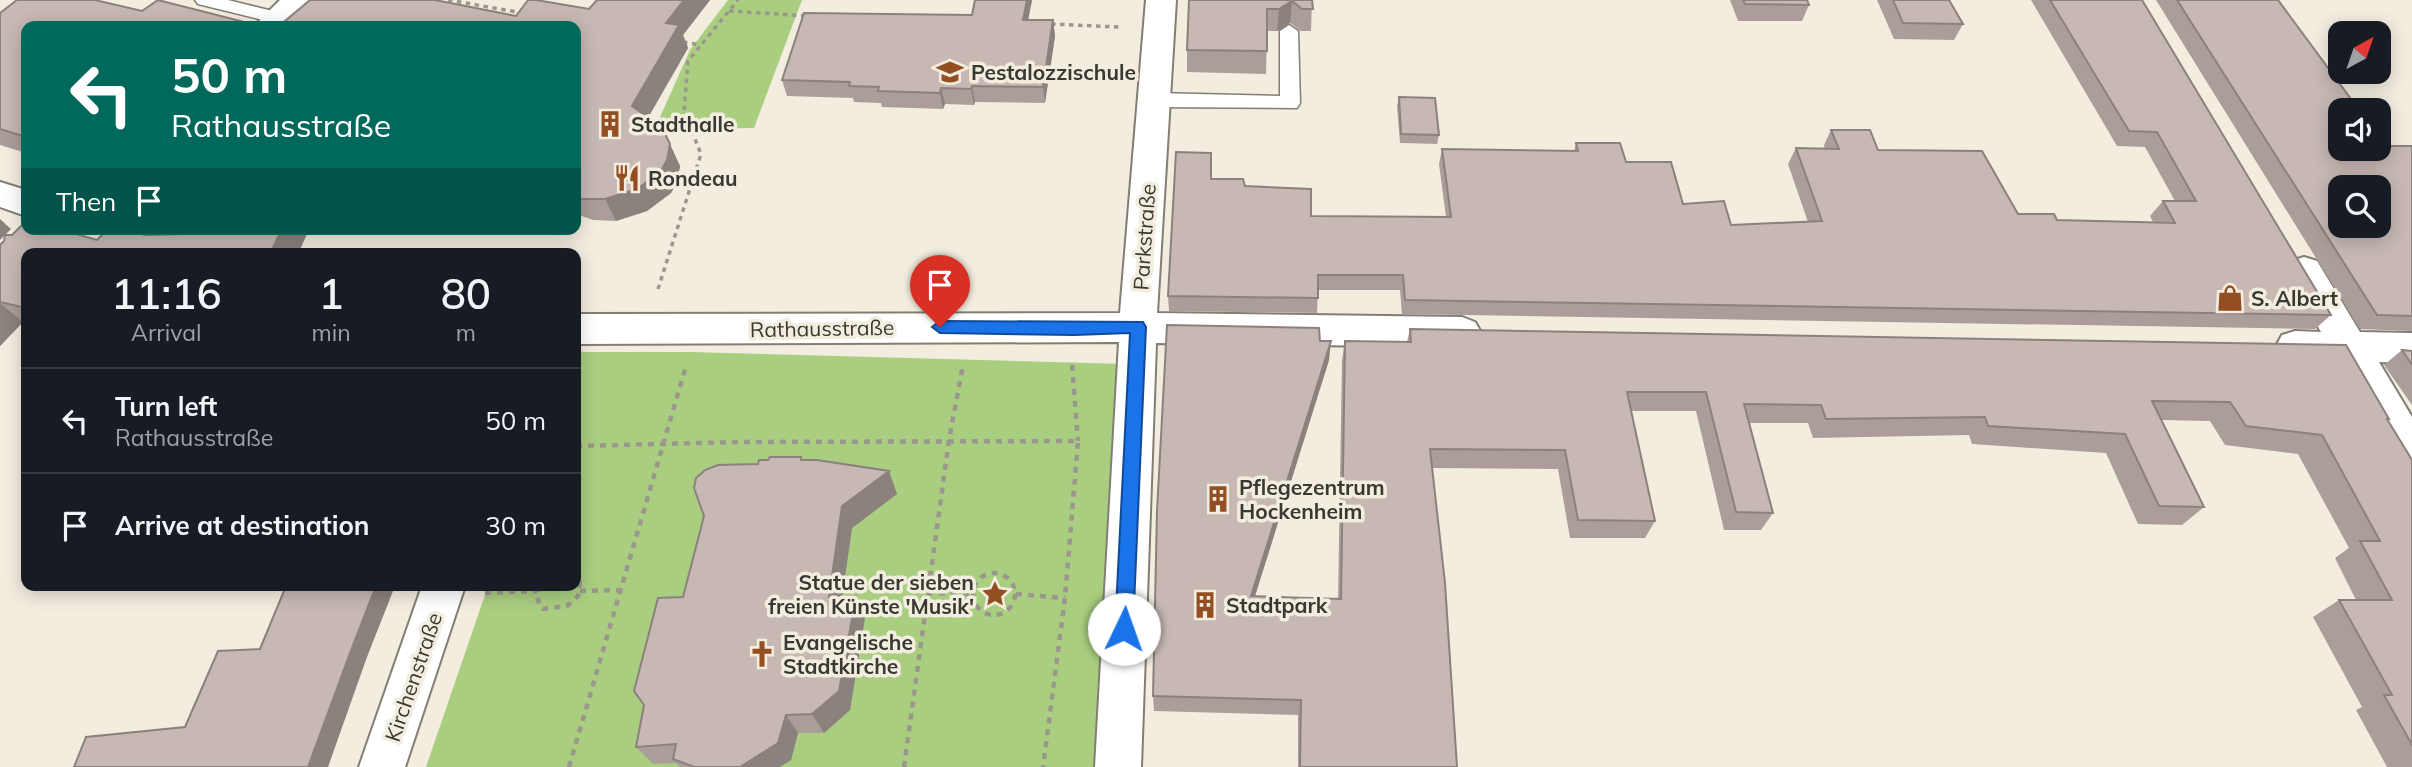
<!DOCTYPE html>
<meta charset="utf-8">
<style>
:root{--surface:#171b24;--page:#20242c;--text:#f1f3f6;--muted:#9ea1a6;--line:#363941}
body{margin:0;font-family:Mulish,sans-serif;background:var(--page);color:var(--text);height:100vh;display:flex;flex-direction:column;font-size:26px;white-space:nowrap}
*{box-sizing:border-box;margin:0}
p{font-size:23px;color:var(--muted)}
.icon{flex:none;width:38px;height:38px;fill:none;stroke:currentColor;stroke-width:2;stroke-linecap:round;stroke-linejoin:round}
.map{position:relative;flex:1;overflow:hidden}
.panel{position:absolute;left:21px;top:248px;width:560px;height:343px;display:flex;flex-direction:column;background:var(--surface);border-radius:14px;box-shadow:0 4px 18px #0003}
.panel>*{flex:none}
.top-card{position:absolute;left:21px;top:21px;width:560px;height:214px;border-radius:14px;box-shadow:0 4px 18px #0003;background:#00695c;color:#fff;overflow:hidden}
.needle{width:46px;rotate:40deg}
.buttons{position:absolute;left:2328px;top:21px;display:grid;gap:14px}
.buttons a{display:grid;place-items:center;width:63px;height:63px;border-radius:14px;background:var(--surface);box-shadow:0 4px 18px #0003;font-size:35px}
.pin{position:absolute;display:grid;place-items:center;width:60px;height:60px;color:#fff;margin:-72px -30px;border-radius:50% 50% 50% 0;rotate:-45deg;box-shadow:0 0 7px #0007}
.pin .icon{rotate:45deg}
.me{position:absolute;width:77px;margin:-38px;rotate:3deg;stroke-linejoin:round;filter:drop-shadow(0 0 5px #0008)}
.turn{display:flex;align-items:center;gap:24px;height:147px;padding:0 35px;font-size:32px}
.turn .icon{width:91px;height:91px;stroke-width:2.5}
.turn b{display:block;font-size:49px;line-height:60px}
.then{display:flex;align-items:center;height:66px;padding:0 35px;background:#0003;gap:14px;font-size:26px}
.eta{display:flex;justify-content:space-evenly;align-items:center;height:119px;text-align:center}
.eta b{font-size:42px;font-weight:600;line-height:49px}
ul{padding:0;list-style:none}
li{display:flex;align-items:center;gap:21px;height:105px;padding:0 35px;border-top:2px solid var(--line)}
li div{flex:1}
li b{display:block;font-size:26px}
li em{font-style:normal}
.map>svg:first-child{display:block}
.green{fill:#a9ce80}
.lines{fill:none;stroke-linecap:round;stroke-linejoin:round}
.service-casing{stroke:#837e73;stroke-width:3}
.minor-casing{stroke:#837e73;stroke-width:4}
.path-far1{stroke:#9b978d;stroke-width:3.5;stroke-dasharray:4.5 4.5;stroke-linecap:butt}
.path{stroke:#9b978d;stroke-width:4.5;stroke-dasharray:6 6;stroke-linecap:butt}
.service{fill:#fff;fill-rule:evenodd}
.minor{fill:#fff;fill-rule:evenodd}
.wall{fill:#ab9e9a}
.shaded-wall{fill:#8b817d}
.building{fill:#c7b8b3;stroke:#8b817d;stroke-width:2;fill-rule:evenodd}
.route{fill:#1a73e8;stroke:#114b97;stroke-width:2}
.labels{text-anchor:middle;dominant-baseline:central;stroke-width:7;stroke-linejoin:round;paint-order:stroke}
.poi-label{font-size:21px;font-weight:bold;fill:#3a3833;stroke:#f3ede0;text-anchor:start}
.street-label{font-size:21px;fill:#3a3833;stroke:#f3ede0}
</style>
<div class="map">
<svg width="2412" height="767" viewBox="0 0 2412 767">
<rect width="100%" height="100%" fill="#f3ede0"/>
<g class="green">
<path d="M728,0H802L754,128L689,129L656,126L690,50Z"/>
<path d="M576,352H690L1125,364L1102,767H426L488,586H576Z"/>
</g>
<g class="lines">
<defs>
<g id="service">
<path d="M195,0H228L285,14L288,18L279,24L198,4Z"/>
<path d="M1289,25L1298,31L1300,103L1297,108L1155,107L1148,105L1145,100L1148,95L1155,93L1280,96V31Z"/>
</g>
<g id="minor">
<path d="M280,0H313L287,26H254Z"/>
<path d="M1146,0H1176L1157,313L1462,317L1475,322L1481,332L1475,342L1462,347L1156,343L1141,767H1095L1119,342L576,344V314L1120,313Z"/>
<path d="M0,182L26,190V216L0,207Z"/>
<path d="M2304,257L2317,261L2360,332L2412,333V363L2379,362L2412,417V469L2398,464L2338,362L2295,361L2282,357L2276,346L2282,335L2295,331L2321,332L2286,271L2291,261Z"/>
<path d="M422,586H465L405,767H359Z"/>
</g>
</defs>
<use href="#service" class="service-casing"/>
<use href="#minor" class="minor-casing"/>
<g class="path-far1">
<path d="M448,0L523,13"/>
<path d="M729,11L808,16"/>
<path d="M1051,24L1119,27"/>
<path d="M683,42L700,45"/>
<path d="M658,289L701,154L684,112L688,61L738,0"/>
</g>
<g class="path">
<path d="M1072,365L1078,441"/>
<path d="M576,446L742,442L1078,441L1065,598L1043,767"/>
<circle cx="994" cy="594" r="21"/>
<path d="M539,586C536,595 537,602 543,609L567,606L578,596L580,582L576,574"/>
<path d="M580,591L622,590"/>
<path d="M485,593L537,591"/>
<path d="M927,593L972,594"/>
<path d="M1016,594L1065,598"/>
<path d="M569,767L686,366"/>
<path d="M904,767L949,440L963,365"/>
</g>
<use href="#service" class="service"/>
<use href="#minor" class="minor"/>
</g>
<g class="wall">
<path d="M597,0H710L683,35L688,48L648,118L680,166L677,182L671,193L647,211L616,221L593,220L576,214V26L516,16L589,9Z"/>
<path d="M975,0H1032L1028,20H1053L1055,36L1045,103L975,102L974,105L945,104L943,109L882,107L881,103L854,102L853,98L787,96L782,80L972,15Z"/>
<path d="M1189,0H1312L1311,31H1301L1290,23L1277,31H1267L1266,74L1187,72V50Z"/>
<path d="M1730,0H1807L1809,5L1802,21H1738Z"/>
<path d="M1877,0H1949L1963,24L1954,40L1894,39Z"/>
<path d="M2031,0H2142L2331,315L2315,329L1402,314L1400,290H1318L1317,313L1169,311L1168,296L1211,179L1245,186L1311,216L1446,217L1439,164L1442,149L1574,151L1576,143L1626,162L1683,204L1731,225L1808,222L1788,164L1796,148L1825,149L1824,145L1831,130L2018,214L2057,220L2153,222L2150,216L2163,201H2175L2145,147L2117,146Z"/>
<path d="M2156,0H2278L2354,103L2388,146H2412V331L2360,329Z"/>
<path d="M142,11L260,26H26V153L0,145V13Z"/>
<path d="M1399,97L1439,135L1437,144L1400,143L1397,106Z"/>
<path d="M184,229H309L298,254H26V323L23,322L0,346V245L97,240L145,235L201,234Z"/>
<path d="M1410,329L2346,345L2389,419L2388,420L2412,460V767H2387L2356,710L2362,707L2313,617L2339,600H2356L2335,558L2349,548L2298,454L2225,445L2210,421L2161,420L2204,507L2182,525L2138,524L2106,453L1972,444L1969,435L1813,438L1808,423H1749L1773,513L1761,530H1724L1696,411H1631L1655,521L1645,538H1570L1558,469L1432,468L1457,767H1298V715L1154,711L1153,696L1320,341L1329,360L1255,596L1338,599L1342,360L1345,341L1407,342Z"/>
<path d="M2402,350L2412,351V405L2384,365Z"/>
<path d="M801,457L802,460L897,494L852,528L842,597L856,596L865,617L850,710L824,733H798L791,760L780,767H680L676,763L653,764L636,747L683,597L768,460Z"/>
</g>
<g class="shaded-wall">
<path d="M684,0H710L683,35L688,48L642,128L632,106L666,23Z"/>
<path d="M1027,0H1032L1025,36L1023,20Z"/>
<path d="M1292,1L1290,23L1277,31L1279,9Z"/>
<path d="M1053,20L1055,36L1045,103L1043,87Z"/>
<path d="M972,86L975,102L974,105L971,89Z"/>
<path d="M941,88L945,104L943,109L940,93Z"/>
<path d="M670,144L680,166L677,182L671,193L647,211L616,221L605,199Z"/>
<path d="M0,219L11,229L0,240Z"/>
<path d="M282,229H309L298,254H270Z"/>
<path d="M0,303L23,322L0,346Z"/>
<path d="M1331,341L1329,360L1250,612L1251,596Z"/>
<path d="M889,471L897,494L852,528L839,618L829,597L842,506Z"/>
<path d="M376,586H395L367,657L328,767H308L353,645Z"/>
<path d="M856,596L865,617L850,710L824,733L812,714Z"/>
<path d="M786,715L798,733L791,760L780,767H740Z"/>
</g>
<g class="building">
<path d="M17,0H95L142,11L158,0L260,26H26V137L0,129V13Z"/>
<path d="M310,0H435L516,16L528,0H536L589,9L597,0H684L666,23L679,25L632,106L662,128L670,144L667,160L661,171L637,189L605,199H581L576,197V26H279Z"/>
<path d="M975,0H1027L1023,20H1053L1043,87L972,86L971,89L941,88L940,93L878,91L879,87L849,86L850,82L782,80L804,13L972,15Z"/>
<path d="M1189,0H1312L1313,9H1302L1292,1L1279,9H1267V51L1187,50Z"/>
<path d="M1743,0H1807L1809,5L1745,4Z"/>
<path d="M1893,0H1949L1963,24L1903,23Z"/>
<path d="M2050,0H2142L2331,315L1405,300L1403,275H1318V298L1168,296L1176,152L1211,153V179H1243L1245,186L1311,189V216L1451,217L1442,149L1578,151L1576,143H1620L1626,162H1671L1683,204L1724,201L1731,225L1822,221L1796,148L1839,149L1831,130H1870L1878,150L1982,151L2018,214H2054L2057,220L2175,223L2163,201H2196L2157,132L2129,131Z"/>
<path d="M2177,0H2278L2354,103H2357L2362,110H2340V149H2378V132L2388,146H2412V316L2377,315ZM2340,187H2378V226H2340Z"/>
<path d="M1399,97L1435,98L1439,135L1401,134Z"/>
<path d="M26,221V229H59L97,240L108,229H123L145,235L221,233L219,229H282L270,254H26V308L0,302V245L4,241L5,235H12Z"/>
<path d="M1167,325L1319,328L1320,341H1331L1251,596L1341,599L1345,341L1411,342L1410,329L2346,345L2389,419H2387L2412,460V745L2384,695H2392L2339,600H2392L2360,541H2380L2322,435L2246,426L2230,402L2152,401L2204,507L2159,506L2125,434L1988,426L1985,417L1826,419L1821,405L1744,404L1773,513L1736,512L1706,392H1627L1655,521L1578,520L1565,450L1430,449L1445,583L1457,767H1300L1301,700L1153,696L1157,511Z"/>
<path d="M2402,350L2412,351V365Z"/>
<path d="M770,457H801V460H817L889,471L842,506L829,597L856,596L839,691L812,714L786,715L778,743L740,767H694L673,759L676,744L636,747L644,705L634,691L658,598L683,597L704,516L694,488L696,478L705,470L718,465L758,464L759,460H768Z"/>
<path d="M286,586H376L353,645L308,767H74L86,737L185,727L218,651L260,649Z"/>
</g>
<path class="route" d="M940,321L1143,322L1146,327L1133,629L1131,635L1124,638L1118,635L1115,629L1130,333L1074,335L940,333L932,327Z"/>
<defs>
<symbol id="school-bare" viewBox="-9 -9 18 18"><path d="M0-5L7-2L0 1L-7-2ZM-4 1L0 2.5L4 1V4Q0 6-4 4Z" fill="#934e22" stroke="#f3ede0" stroke-width="2.5" paint-order="stroke"/></symbol>
<symbol id="building-bare" viewBox="-9 -9 18 18"><path d="M-4-6H4V6H1V3H-1V6H-4ZM-2.5-4.3h1.7v1.8h-1.7ZM.8-4.3h1.7v1.8H.8ZM-2.5-1h1.7V.8h-1.7ZM.8-1h1.7V.8H.8Z" fill="#934e22" stroke="#f3ede0" stroke-width="2.5" paint-order="stroke"/></symbol>
<symbol id="restaurant-bare" viewBox="-9 -9 18 18"><path d="M-5-6h1v4h1v-4h1v4h1v-4h1v5L-1.5 .5V6h-2V.5L-5-1ZM5-6V6H3V1.5H1.5Q1.5-4 5-6Z" fill="#934e22" stroke="#f3ede0" stroke-width="2.5" paint-order="stroke"/></symbol>
<symbol id="shop-bare" viewBox="-9 -9 18 18"><path d="M-5-2.5h2.3a2.7 3.5 0 0 1 5.4 0H5L5.5 6h-11ZM-1.5-2.5h3a1.5 2.3 0 0 0-3 0Z" fill="#934e22" stroke="#f3ede0" stroke-width="2.5" paint-order="stroke"/></symbol>
<symbol id="sight-bare" viewBox="-9 -9 18 18"><path d="M0-6L1.8-2.2L6-1.7L2.9 1.2L3.7 5.4L0 3.3L-3.7 5.4L-2.9 1.2L-6-1.7L-1.8-2.2Z" fill="#934e22" stroke="#f3ede0" stroke-width="2.5" paint-order="stroke"/></symbol>
<symbol id="church-bare" viewBox="-9 -9 18 18"><path d="M-1.2-6h2.4v3.5h3.3v2.4h-3.3V6h-2.4V-.1h-3.3v-2.4h3.3Z" fill="#934e22" stroke="#f3ede0" stroke-width="2.5" paint-order="stroke"/></symbol>
</defs>
<g fill-rule="evenodd">
<use href="#school-bare" x="931" y="53" width="38" height="38"/>
<use href="#building-bare" x="591" y="105" width="38" height="38"/>
<use href="#restaurant-bare" x="608" y="159" width="38" height="38"/>
<use href="#shop-bare" x="2211" y="279" width="38" height="38"/>
<use href="#building-bare" x="1199" y="480" width="38" height="38"/>
<use href="#sight-bare" x="976" y="575" width="38" height="38"/>
<use href="#building-bare" x="1186" y="586" width="38" height="38"/>
<use href="#church-bare" x="743" y="635" width="38" height="38"/>
</g>
<g class="labels">
<g class="poi-label">
<text x="971" y="72">Pestalozzischule</text>
<text x="631" y="124">Stadthalle</text>
<text x="648" y="178">Rondeau</text>
<text x="2251" y="298">S. Albert</text>
<text x="1239" y="487">Pflegezentrum<tspan x="1239" dy="24">Hockenheim</tspan></text>
<text x="974" y="582" text-anchor="end">Statue der sieben<tspan x="974" dy="24">freien Künste 'Musik'</tspan></text>
<text x="1226" y="605">Stadtpark</text>
<text x="783" y="642">Evangelische<tspan x="783" dy="24">Stadtkirche</tspan></text>
</g>
<g class="street-label">
<text transform="translate(1144 237) rotate(-86)">Parkstraße</text>
<text transform="translate(822 328) rotate(-1)">Rathausstraße</text>
<text transform="translate(413 677) rotate(-71)">Kirchenstraße</text>
</g>
</g>
</svg>
<div class="buttons">
<a><svg class="needle" viewBox="-14 -14 28 28"><path d="M0-13l5 13h-10z" fill="#e53935"/><path d="M0 13l5-13h-10z" fill="#9ea1a6"/></svg></a>
<a><svg class="icon" aria-label="sound" viewBox="0 0 24 24"><path d="M4 9h4l5-4v14l-5-4H4zM17 9q2 3 0 6"/></svg></a>
<a><svg class="icon" aria-label="search" viewBox="0 0 24 24"><circle cx="10" cy="10" r="6"/><path d="M15 15l6 6"/></svg></a>
</div>
<div class="pin" style="left:940px;top:327px;background:#d93025"><svg class="icon" aria-label="arrive" viewBox="0 0 24 24"><path d="M6 21V4h12l-3 4 3 4H6"/></svg></div>
<svg class="me" style="left:1124px;top:629px" viewBox="-20 -20 40 40"><circle r="19" fill="#fff"/><path d="M0-13L10 11 0 6-10 11z" fill="#1a73e8"/></svg>
<div class="top-card">
<div class="turn"><svg class="icon" aria-label="left" viewBox="0 0 24 24"><path d="M17 20v-9H6M10 6l-5 5 5 5"/></svg><div><b>50 m</b>Rathausstraße</div></div>
<div class="then">Then<svg class="icon" aria-label="arrive" viewBox="0 0 24 24"><path d="M6 21V4h12l-3 4 3 4H6"/></svg></div>
</div>
<section class="panel">
<div class="eta">
<div><b>11:16</b><p>Arrival</p></div>
<div><b>1</b><p>min</p></div>
<div><b>80</b><p>m</p></div>
</div>
<ul>
<li><svg class="icon" aria-label="left" viewBox="0 0 24 24"><path d="M17 20v-9H6M10 6l-5 5 5 5"/></svg><div><b>Turn left</b><p>Rathausstraße</p></div><em>50 m</em></li>
<li><svg class="icon" aria-label="arrive" viewBox="0 0 24 24"><path d="M6 21V4h12l-3 4 3 4H6"/></svg><div><b>Arrive at destination</b></div><em>30 m</em></li>
</ul>
</section>
</div>
